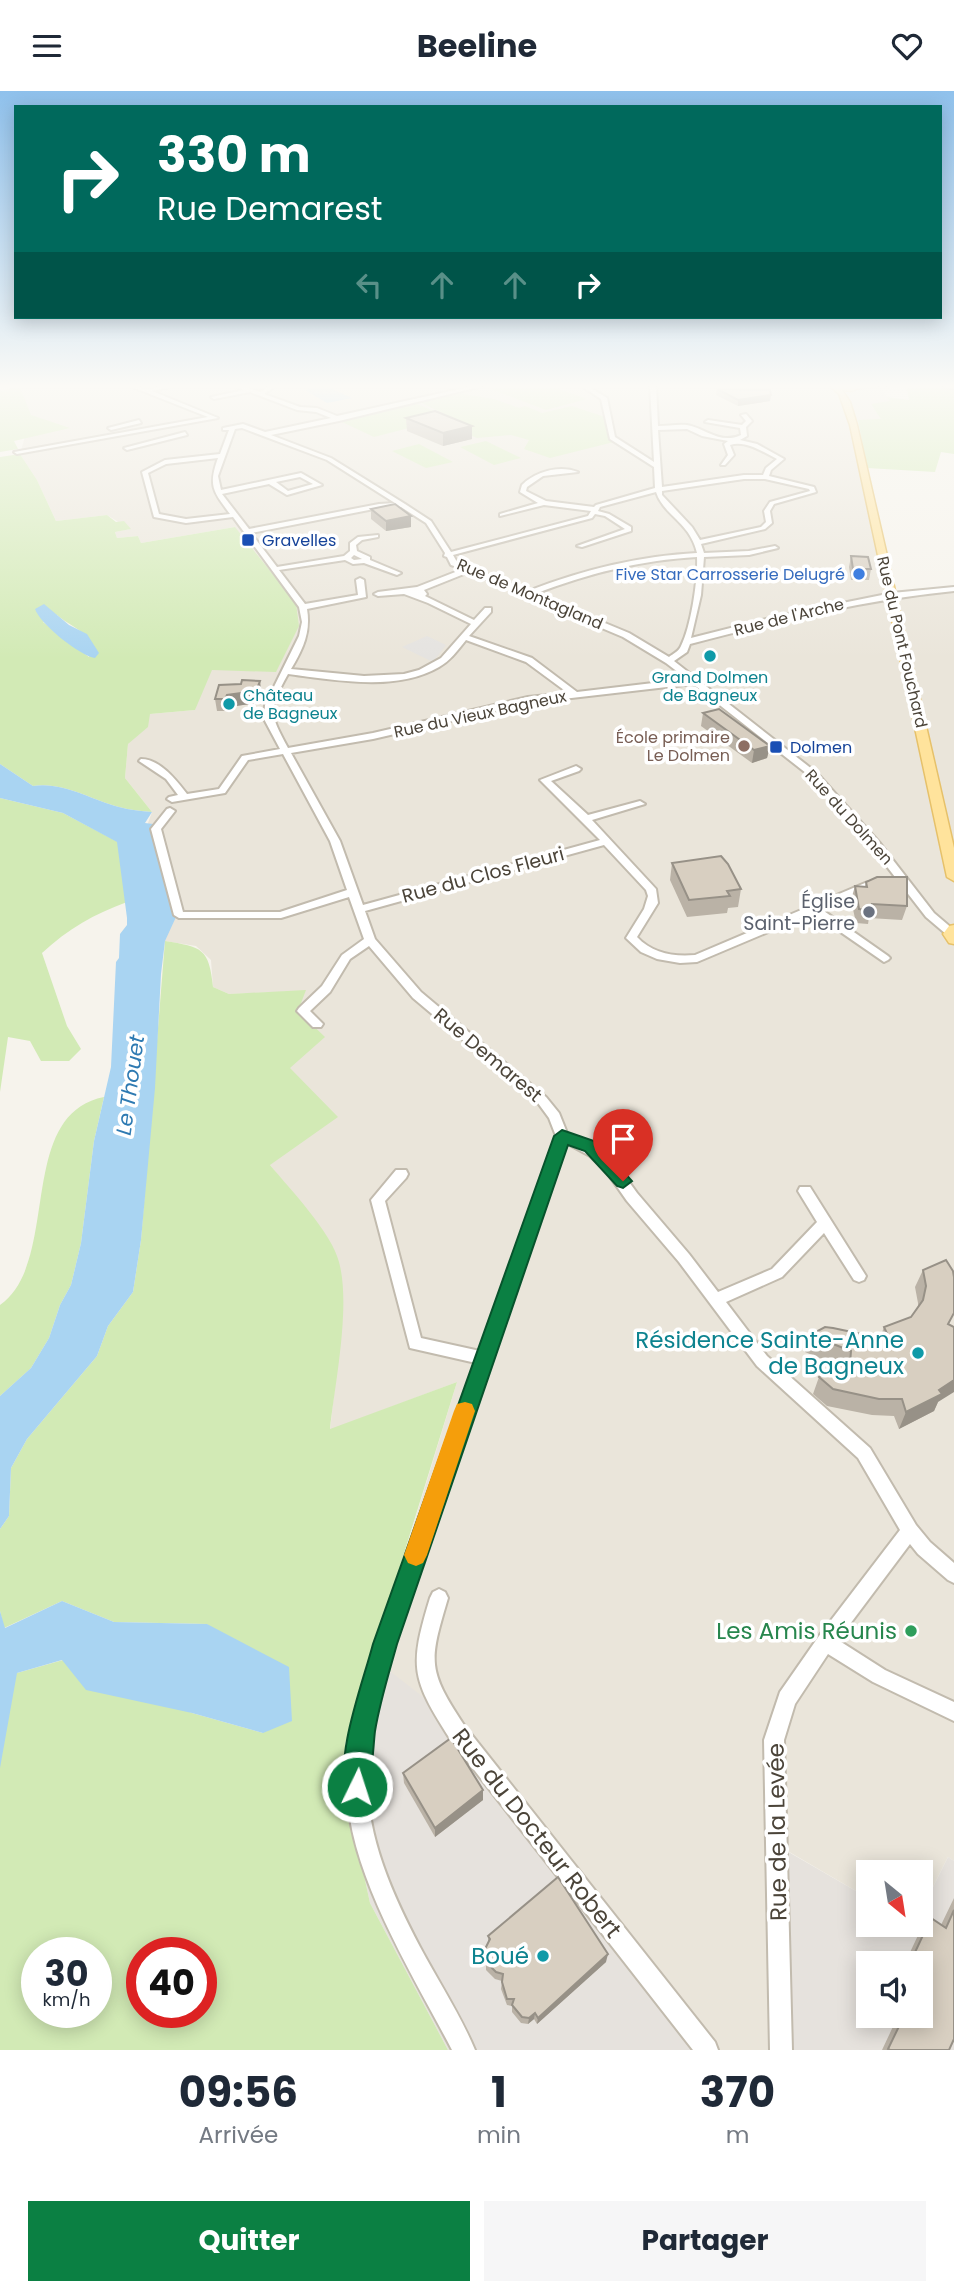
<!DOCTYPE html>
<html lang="fr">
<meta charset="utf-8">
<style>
:root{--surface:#fff;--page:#f6f6f7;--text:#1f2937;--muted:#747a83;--accent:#0b8043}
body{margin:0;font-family:Poppins,sans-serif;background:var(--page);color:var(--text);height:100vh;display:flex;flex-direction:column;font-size:26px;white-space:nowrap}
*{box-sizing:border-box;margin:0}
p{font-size:23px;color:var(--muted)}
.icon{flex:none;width:38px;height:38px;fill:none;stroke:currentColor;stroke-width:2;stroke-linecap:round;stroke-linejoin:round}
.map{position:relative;height:1959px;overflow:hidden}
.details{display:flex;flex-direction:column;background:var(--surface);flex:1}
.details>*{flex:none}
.banner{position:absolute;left:14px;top:14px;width:928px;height:214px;border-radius:0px;box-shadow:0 4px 18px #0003;background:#00695c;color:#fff;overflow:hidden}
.needle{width:46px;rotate:150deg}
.fabs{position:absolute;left:856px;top:1769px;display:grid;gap:14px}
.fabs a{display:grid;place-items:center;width:77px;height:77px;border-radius:0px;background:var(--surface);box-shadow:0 4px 18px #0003;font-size:35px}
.speed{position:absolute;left:21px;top:1846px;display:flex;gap:14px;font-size:35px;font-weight:700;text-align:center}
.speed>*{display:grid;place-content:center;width:91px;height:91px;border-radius:50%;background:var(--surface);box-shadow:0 4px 18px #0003;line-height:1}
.speed small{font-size:18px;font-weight:400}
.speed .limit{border:10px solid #d22;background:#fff;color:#111}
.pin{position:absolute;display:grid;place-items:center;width:60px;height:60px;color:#fff;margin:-72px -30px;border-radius:50% 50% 50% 0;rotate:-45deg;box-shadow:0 0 7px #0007}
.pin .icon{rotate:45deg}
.me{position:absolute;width:77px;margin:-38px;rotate:4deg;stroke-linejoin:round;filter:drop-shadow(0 0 5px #0008)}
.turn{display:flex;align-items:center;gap:24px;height:147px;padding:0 28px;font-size:32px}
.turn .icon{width:91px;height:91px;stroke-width:2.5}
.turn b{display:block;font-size:49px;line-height:60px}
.lanes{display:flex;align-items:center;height:66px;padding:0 28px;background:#0003;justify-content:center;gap:35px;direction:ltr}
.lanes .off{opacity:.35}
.eta{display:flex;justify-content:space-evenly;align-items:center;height:119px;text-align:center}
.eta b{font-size:42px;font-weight:700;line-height:49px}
.cta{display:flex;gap:14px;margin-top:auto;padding:14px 28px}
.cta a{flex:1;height:80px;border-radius:0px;background:var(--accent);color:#fff;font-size:28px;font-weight:700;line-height:80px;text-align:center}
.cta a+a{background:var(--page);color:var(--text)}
header{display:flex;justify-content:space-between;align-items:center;height:91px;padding:0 28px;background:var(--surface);font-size:32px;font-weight:700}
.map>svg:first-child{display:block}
.residential{fill:#eae5da}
.industrial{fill:#e6e2dd;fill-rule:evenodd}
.green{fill:#d2eab5;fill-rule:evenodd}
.parking{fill:#e5e3e0}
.water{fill:#a9d4f2}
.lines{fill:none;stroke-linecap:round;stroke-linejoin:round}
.minor-casing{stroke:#c2bbae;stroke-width:4}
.major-casing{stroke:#e6c16a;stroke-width:3}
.minor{fill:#fff;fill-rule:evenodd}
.major{fill:#ffe39c;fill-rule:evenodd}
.wall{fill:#bab2a6}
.shaded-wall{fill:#979187}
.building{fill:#d8cfc1;stroke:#979187;stroke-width:2}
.route{fill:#0b8043;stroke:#07532c;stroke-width:2}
.slow{fill:#f59e0b}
.transit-dot{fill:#1a4fb4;stroke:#fff;stroke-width:2.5}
.shop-dot{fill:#3f7fe0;stroke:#fff;stroke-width:2.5}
.culture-dot{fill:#0f9aa8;stroke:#fff;stroke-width:2.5}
.education-dot{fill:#8d6e63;stroke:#fff;stroke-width:2.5}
.worship-dot{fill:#6b7280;stroke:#fff;stroke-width:2.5}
.leisure-dot{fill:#2e9e5b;stroke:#fff;stroke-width:2.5}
.labels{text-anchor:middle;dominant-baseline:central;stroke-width:7;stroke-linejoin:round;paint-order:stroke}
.far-transit-label{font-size:16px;fill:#164399;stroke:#fff;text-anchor:start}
.far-shop-label{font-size:16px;fill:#366cbe;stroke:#fff;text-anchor:end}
.far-street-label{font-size:16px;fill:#4b4439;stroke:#fff}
.far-culture-label{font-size:16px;fill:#0d838f;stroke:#fff}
.far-education-label{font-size:16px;fill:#785e54;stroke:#fff;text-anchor:end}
.street-label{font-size:19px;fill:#4b4439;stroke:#fff}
.worship-label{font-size:19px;fill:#5b616d;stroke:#fff;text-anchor:end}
.water-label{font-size:21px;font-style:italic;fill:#2e7ab2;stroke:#fff}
.near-culture-label{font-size:23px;fill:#0d838f;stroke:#fff;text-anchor:end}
.near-leisure-label{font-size:23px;fill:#27864d;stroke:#fff;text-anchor:end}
.near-street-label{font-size:23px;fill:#4b4439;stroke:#fff}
</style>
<header><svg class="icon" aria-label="menu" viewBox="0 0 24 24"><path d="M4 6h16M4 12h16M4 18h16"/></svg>Beeline<svg class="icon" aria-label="heart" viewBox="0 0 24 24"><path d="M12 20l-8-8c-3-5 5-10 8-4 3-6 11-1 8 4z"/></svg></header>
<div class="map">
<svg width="954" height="1959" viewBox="0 0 954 1959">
<rect width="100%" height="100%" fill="#f6f3ec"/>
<path class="residential" d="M7,294H900L882,300L891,310L882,329H858L891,501L954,495V1770L948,1766L921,1820L920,1782H868V1807L786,1759L792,1959H695L373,1567L457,1291L330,1339L343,1222L313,1127L270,1074L297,920L305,900L229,903L213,896L211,869L196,855L165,850L166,818L148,732L152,721L125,687L128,653L150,623L195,619L235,436L141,452L138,445L117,447L115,441L130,438L107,424L56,430L37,389L20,363L31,324Z"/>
<g class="industrial">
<path d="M373,1567L436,1616L695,1959H448L370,1812L351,1724L345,1653Z"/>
<path d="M785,1759L868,1807V1834H920L921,1820L948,1766L954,1770V1959H792ZM868,1872H920V1925H868Z"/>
</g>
<g class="green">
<path d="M505,294H548L587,308L546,319L491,298Z"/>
<path d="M906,294L954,299V363L941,361L935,381L867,377L858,329L881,328L871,313L890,310L887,306L909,309Z"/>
<path d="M20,296L31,324L70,337L14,350L18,358L0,361V300Z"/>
<path d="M458,302L494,308L519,317L525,315L542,322L572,315L605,326L614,351L550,367L524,358L529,349L511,344L477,347L436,330L374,346L342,331L417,313L452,327L420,311Z"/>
<path d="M486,350L521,367L494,374L460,356Z"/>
<path d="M419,353L453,371L426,377L392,360Z"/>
<path d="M20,363L37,389L56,430L107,424L116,431L124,430L131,438L115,441L117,447L138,445L141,452L235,436L296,512L299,535L276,581L212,579L195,619L150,623L148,636L128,653L125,687L152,721C141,720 130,719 119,716C92,709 62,690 33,695L0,673V366ZM57,524C73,538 95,541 89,566L43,531Z"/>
<path d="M0,707L63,722L118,751L127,811C94,823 68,838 42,862L67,935L81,958L69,970H41L30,950L8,946L0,1001Z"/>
<path d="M165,850C202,856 209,857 213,896L229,903L306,899L298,920L325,946L290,977L338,1026L270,1074C290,1098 332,1142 339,1171C351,1215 335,1292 330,1338L457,1291L345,1653L351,1724L370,1812L448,1959H0V1583L17,1582L63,1569L192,1622L263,1642L207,1533L114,1531L62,1510L4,1537L0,1520V1438L9,1425L11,1377L27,1348L97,1265L108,1235L133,1201L141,1149ZM37,1862H96V1922H37ZM142,1862H201V1922H142Z"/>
<path d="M104,1006L94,1050L81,1152L71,1194L60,1214L49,1247L31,1277L0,1305V1214C62,1170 15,1024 104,1006Z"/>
</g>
<path class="parking" d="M427,545L446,554L433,571L402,556Z"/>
<g class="water">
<path d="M323,294L352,307L327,312L305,299Z"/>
<path d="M44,513L69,534L87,543L99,562L95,567C80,565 40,533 35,518Z"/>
<path d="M0,673L33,695C62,690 92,709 119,716C130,719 141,720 152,721L145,732L153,733L176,826L165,850L161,883L155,997L141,1149L133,1201L108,1235L97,1265L27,1348L11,1377L9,1425L0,1438V1305L31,1277L49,1247L60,1214L71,1194L81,1152L94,1050L111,976L116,871L119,867L120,843L127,834V827L117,751L63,722L0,707Z"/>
<path d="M62,1510L114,1531L207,1533L289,1576L292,1630L263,1642L192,1622L86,1599L62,1569L17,1582L0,1677V1520L5,1537Z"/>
</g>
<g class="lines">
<defs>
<g id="minor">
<path d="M127,294C135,294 144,299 149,298C159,297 168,294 179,294L152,300L218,327L17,363L14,361L208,326Z"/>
<path d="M232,294H240L260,301L271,294H277L264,303L300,316L317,317L337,325L478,294H487L339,330L271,344L331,367L405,413L431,430L451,461L588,425L591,420L544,414L500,425V423L538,412L520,401L522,394C536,380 560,374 578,381L543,385L527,396L526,400L546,410L594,416L596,414L655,397L654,376L610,348L601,308L580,294H586L607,307L615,346L654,371L650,294H656L658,335C667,335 678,333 687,334C705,337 720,354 741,344L740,337L705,331L708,329L742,334L746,330L741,324L746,323L752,330L746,336L747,345L740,349L757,353L784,368L771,379L769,385L814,396L816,401L774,413L770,420L772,432L765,438L701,453L704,462L749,460L775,455L778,457L749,464L704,466L701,504L691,547L778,525L892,502L954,496V500C864,509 777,530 690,553L687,561L674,570L817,682L879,751L934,822L954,839V843H946L926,826L871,755L811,686L693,593L528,612L373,648L291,662L340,750L363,814L600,749L540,689L576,675L581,678L579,680L551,690L588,724L640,710L645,713L592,729L656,798L658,812L637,846C652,862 673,866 695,864L865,792L869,791L874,794L821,818L888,865L890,867L888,869L884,871L813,822L697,871L680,872L657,868L641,861L626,847L644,818L648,805L646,799L604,754L365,820L375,848L421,901L546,1006L559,1022L567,1042L599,1058L616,1073L637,1102L689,1163L718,1201L772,1178L817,1131L798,1100L800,1096H810L866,1185L864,1189L859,1191L854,1189L824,1142L782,1186L726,1211L767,1265L870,1357L916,1434L930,1451L954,1472V1492L948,1489L918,1463L910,1453L838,1549L885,1579L954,1611V1630L873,1591L828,1563L795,1613L784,1649L792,1959H770L764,1649L780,1601L819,1545L900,1439L858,1367L757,1275L679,1171L627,1110L606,1080L590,1065L566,1052L394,1554C383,1594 368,1637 367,1679C365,1742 391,1801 420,1856C438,1890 460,1923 475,1959H452C415,1888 355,1792 348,1712C342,1633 378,1549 403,1476C427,1408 451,1340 476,1272L410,1257L371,1109L396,1079H406L408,1083L406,1087L385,1110L421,1247L480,1260L556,1045L549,1027L538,1012L413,907L369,855L350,868L330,901L310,920L323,933L321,936H313L297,920L299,917L322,895L342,864L364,848L349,806L281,827H179L174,824L151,738L167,718L170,717L175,720L161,738L183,821H280L347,799L330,750L283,663L248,669L225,702L172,711L167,708L169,706L178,704L166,688L139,670L141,668C160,668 176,689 187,703L219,698L242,665L280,658L264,628L265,614L299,545L302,531L299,516L233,426L186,432L154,426L142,381L165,369L220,363L229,339H223V337L243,333L265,341L331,327L316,321L297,319L250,301L214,308L211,306L244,299ZM242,337L327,369L395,412L379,413L249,438L222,403L269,393L287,404L322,394L301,382L221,399L218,385L235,338ZM687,338L702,345L728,350L724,353L728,364L721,374H725L734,364L730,354C746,349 763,361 777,368L766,377L763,384H744L662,396L658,339ZM218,367C208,395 213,400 230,423L186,428L159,423L148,382L166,373ZM300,386L313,393L288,400L276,391ZM744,388H765L809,398L810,400L770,411L764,420L766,431L761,436L700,449L692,436L662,404V400ZM656,401C664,425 690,431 697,462C639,465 582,479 528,500L457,471L453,464L592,427L595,423L605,425L625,438L577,455L582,456L631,440V436L609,423L598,420L600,416ZM401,416L426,432L445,462L444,465L447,466L451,474L463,478L417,496L378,501L374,503L378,505L404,503L428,512L471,533L441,567L419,579L404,583L364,585L291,578C303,558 311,541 307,518L366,506L364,489L360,487L356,489L358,504L305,513L279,479L345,469L353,473L364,472L397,484L401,482L370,469V466L357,460L356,454L362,449L378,446V444L358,446L350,452V460L344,465L277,476L251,442L379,417ZM354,464L362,468L354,469L351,467ZM697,466C698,489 691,535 681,555C679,560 673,563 669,566L629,542L535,503C586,483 641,469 697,466ZM469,481L523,503V506H528L623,546L666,572L687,588L577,601L532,567L469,545L491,521V517H485L474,529L425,505L427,503L424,499ZM466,549L526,571L568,602L528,606L373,642L288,657C269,622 268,619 288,583C335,589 396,601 439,576C450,570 458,559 466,549Z"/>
<path d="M859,294H887L857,297Z"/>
<path d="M941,294H954V298L942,295Z"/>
<path d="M139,329L141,332L111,339L108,337Z"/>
<path d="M185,341L187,344L127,359L124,357Z"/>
<path d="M439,1498L445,1501L448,1507C429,1571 427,1578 464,1634L715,1951L718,1959H693L450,1648C411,1587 409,1576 430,1507L433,1501Z"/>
</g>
<g id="major">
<path d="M834,294H865L852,300L842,299L850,311L857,334L954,757V790L947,786L850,334L839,303L831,296Z"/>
<path d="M954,834V853L949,852L943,843L949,835Z"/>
</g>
</defs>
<use href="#minor" class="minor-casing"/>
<use href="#major" class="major-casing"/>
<use href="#minor" class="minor"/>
<use href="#major" class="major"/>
</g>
<g class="wall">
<path d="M717,298L770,310L738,315L716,304Z"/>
<path d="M406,327L472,348L443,355L407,340Z"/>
<path d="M371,418L411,425V436L386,440L371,428Z"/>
<path d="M851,465L871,478L869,489H851L849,476Z"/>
<path d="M260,590L261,602L258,612L228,616L227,620H217L215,608L241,593Z"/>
<path d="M703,622L770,655L767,667L752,672L701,635Z"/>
<path d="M672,772L741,798L738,816L728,817L727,822L687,826L670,789Z"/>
<path d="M866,791L907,815L902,829L869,827L868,833L856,832L851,809L855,795L865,796Z"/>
<path d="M923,1179L949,1234L938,1311L934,1320L899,1338L894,1325L872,1324L827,1315L813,1303L819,1286L844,1283V1277L805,1261L810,1244L880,1247L884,1236L911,1226L918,1217V1212L915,1196Z"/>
<path d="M403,1682L483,1709L435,1746L404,1692Z"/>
<path d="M954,1807V1948L949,1959H882L898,1925H920V1872H905L921,1838L931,1827L941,1834Z"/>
<path d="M488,1845L606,1871L537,1933L534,1928L528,1933L521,1932L512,1921V1915L507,1914L501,1898L502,1890L495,1888L486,1879V1872L484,1868V1860L488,1852Z"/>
</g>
<g class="shaded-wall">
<path d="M771,304L770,310L738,315V309Z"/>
<path d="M472,335V348L443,355V342Z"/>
<path d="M411,425V436L386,440V430Z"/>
<path d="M260,590L261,602L258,612L228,616L227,620L225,608L227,604Z"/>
<path d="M770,655L767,667L752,672L754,659Z"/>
<path d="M954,1289V1301L938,1311L934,1320L899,1338L906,1321Z"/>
<path d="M483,1699V1709L435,1746V1737Z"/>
<path d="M608,1863L606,1871L537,1933L538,1927Z"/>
<path d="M535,1922L534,1928L528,1933L529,1927Z"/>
</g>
<g class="building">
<path d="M717,298L770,299L771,304L738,309Z"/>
<path d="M435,320L472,335L443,342L406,327Z"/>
<path d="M395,413L411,425L386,430L371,418Z"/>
<path d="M851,465L868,466L871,478H853Z"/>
<path d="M242,589L260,590L256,600L227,604L225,608H215L219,594L241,593Z"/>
<path d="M719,618L770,655L754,659L703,622Z"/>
<path d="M721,765L728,773L741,798L727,800L730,805L689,809L672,772Z"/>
<path d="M877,786H907V815L872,813V819L859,818L855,795L867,796L866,791Z"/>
<path d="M946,1169L953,1180L954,1186V1222L948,1233L954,1236V1289L939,1299L942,1303L906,1321L902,1308H879L833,1298L819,1286L828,1278L849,1285L851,1260L810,1244L825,1236L833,1237L890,1249L884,1236L911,1226L923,1209L926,1195L923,1179Z"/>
<path d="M451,1647L483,1699L435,1737L403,1682Z"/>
<path d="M558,1786L608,1863L538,1927L535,1922L529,1927L522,1926L512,1914L514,1908H507L502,1891L503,1883L496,1881L486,1871L488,1867L484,1860L490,1848L488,1845Z"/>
<path d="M954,1819V1948L949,1959H890L888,1958L904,1925H920V1889L921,1887H920V1872H910L931,1827L946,1837Z"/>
</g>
<linearGradient id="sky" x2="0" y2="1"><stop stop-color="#8fc1ec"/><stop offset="0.52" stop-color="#fbfaf6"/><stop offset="1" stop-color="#fbfaf6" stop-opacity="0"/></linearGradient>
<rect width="954" height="568" fill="url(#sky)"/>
<path class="route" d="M562,1039L597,1051L632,1090L623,1097L617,1095L585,1060L568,1054L397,1553C389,1582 380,1610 375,1640C373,1657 372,1690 366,1705L357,1708L348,1705C333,1668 363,1592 373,1553L554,1045Z"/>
<path class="slow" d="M465,1311L472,1313L475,1320L427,1464L423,1472L416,1475L408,1472L404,1464L454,1320L457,1313Z"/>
<g class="transit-dot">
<rect x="241" y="442" width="14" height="14" rx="3.5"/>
<rect x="769" y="649" width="14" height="14" rx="3.5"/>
</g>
<circle class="shop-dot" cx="859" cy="483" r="7"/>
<g class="culture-dot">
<circle cx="710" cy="565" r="7"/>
<circle cx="229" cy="613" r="7"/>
<circle cx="918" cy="1262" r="7"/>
<circle cx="543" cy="1865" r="7"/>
</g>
<circle class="education-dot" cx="744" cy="655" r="7"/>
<circle class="worship-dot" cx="869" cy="821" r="7"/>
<circle class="leisure-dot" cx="911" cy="1540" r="7"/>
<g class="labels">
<g class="far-transit-label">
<text x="262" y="449">Gravelles</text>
<text x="790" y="656">Dolmen</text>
</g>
<g class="far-shop-label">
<text x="845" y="483">Five Star Carrosserie Delugré</text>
</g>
<g class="far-street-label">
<text transform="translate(530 503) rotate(23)">Rue de Montagland</text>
<text transform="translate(789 526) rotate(-14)">Rue de l'Arche</text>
<text transform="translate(902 551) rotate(77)">Rue du Pont Fouchard</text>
<text transform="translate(480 623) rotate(-12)">Rue du Vieux Bagneux</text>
<text transform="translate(849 726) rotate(48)">Rue du Dolmen</text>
</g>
<g class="far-culture-label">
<text x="710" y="586">Grand Dolmen<tspan x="710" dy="18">de Bagneux</tspan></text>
<text x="243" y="604" text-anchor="start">Château<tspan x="243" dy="18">de Bagneux</tspan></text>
</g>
<g class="far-education-label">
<text x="730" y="646">École primaire<tspan x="730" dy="18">Le Dolmen</tspan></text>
</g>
<g class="street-label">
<text transform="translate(483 784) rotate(-15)">Rue du Clos Fleuri</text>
<text transform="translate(488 964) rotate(40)">Rue Demarest</text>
</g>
<g class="worship-label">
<text x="855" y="810">Église<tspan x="855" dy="22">Saint-Pierre</tspan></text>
</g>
<g class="water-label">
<text transform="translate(130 994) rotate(-82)">Le Thouet</text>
</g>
<g class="near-culture-label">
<text x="904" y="1249">Résidence Sainte-Anne<tspan x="904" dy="26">de Bagneux</tspan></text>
<text x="529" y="1865">Boué</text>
</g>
<g class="near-leisure-label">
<text x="897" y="1540">Les Amis Réunis</text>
</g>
<g class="near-street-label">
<text transform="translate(777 1741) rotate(-91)">Rue de la Levée</text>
<text transform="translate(537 1742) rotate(52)">Rue du Docteur Robert</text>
</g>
</g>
</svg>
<div class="fabs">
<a><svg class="needle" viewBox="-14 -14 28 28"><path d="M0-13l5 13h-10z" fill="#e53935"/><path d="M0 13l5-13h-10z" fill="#747a83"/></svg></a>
<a><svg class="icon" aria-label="sound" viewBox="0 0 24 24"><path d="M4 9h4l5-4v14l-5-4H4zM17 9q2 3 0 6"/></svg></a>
</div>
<div class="speed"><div>30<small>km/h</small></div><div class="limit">40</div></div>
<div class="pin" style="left:623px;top:1090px;background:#d93025"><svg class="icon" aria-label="arrive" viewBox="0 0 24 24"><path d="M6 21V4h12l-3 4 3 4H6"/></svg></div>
<svg class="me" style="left:357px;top:1696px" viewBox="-20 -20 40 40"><circle r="17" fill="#0b8043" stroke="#fff" stroke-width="3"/><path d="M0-11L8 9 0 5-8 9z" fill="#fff"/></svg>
<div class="banner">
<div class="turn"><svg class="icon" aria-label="right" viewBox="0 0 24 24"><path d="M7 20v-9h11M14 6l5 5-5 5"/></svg><div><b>330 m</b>Rue Demarest</div></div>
<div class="lanes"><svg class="icon off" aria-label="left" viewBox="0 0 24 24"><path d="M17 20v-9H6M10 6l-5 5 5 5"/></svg><svg class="icon off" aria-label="ahead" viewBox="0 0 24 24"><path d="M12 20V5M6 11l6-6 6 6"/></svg><svg class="icon off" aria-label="ahead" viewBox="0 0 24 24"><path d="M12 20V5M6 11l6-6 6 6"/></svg><svg class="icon" aria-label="right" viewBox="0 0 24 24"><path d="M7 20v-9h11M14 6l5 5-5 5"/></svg></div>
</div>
</div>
<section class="details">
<div class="eta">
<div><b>09:56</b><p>Arrivée</p></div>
<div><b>1</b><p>min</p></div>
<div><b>370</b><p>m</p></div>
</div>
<div class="cta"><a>Quitter</a><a>Partager</a></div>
</section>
